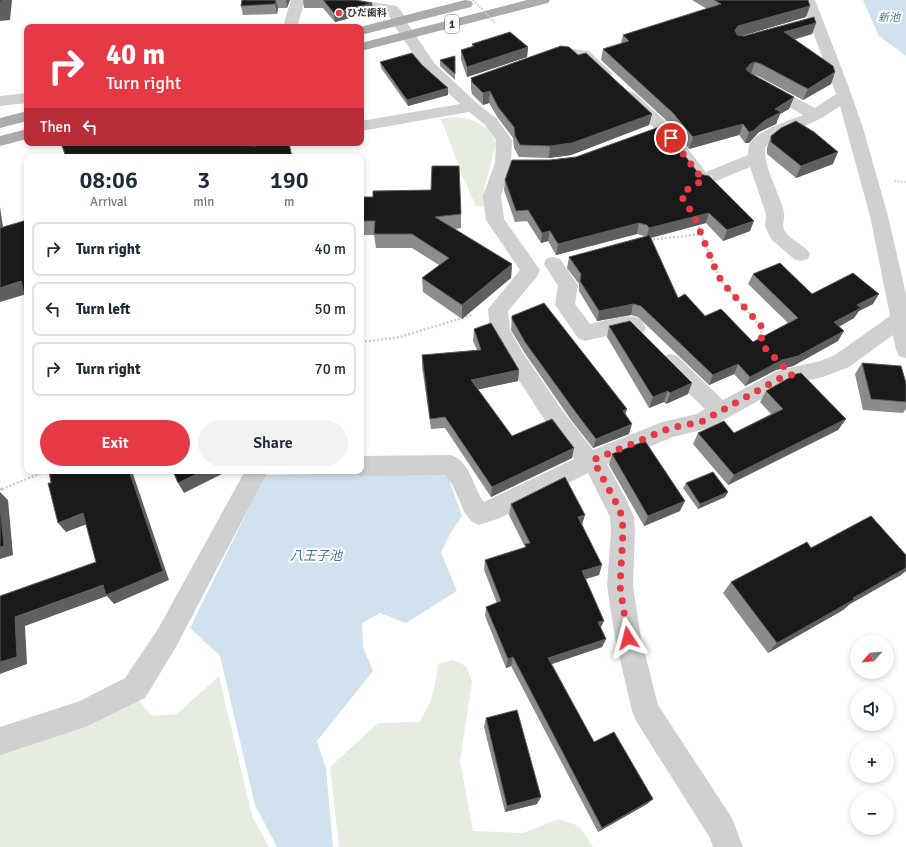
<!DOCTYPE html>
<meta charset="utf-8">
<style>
:root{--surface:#fff;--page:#f2f2f3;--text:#1f2937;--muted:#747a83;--line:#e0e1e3;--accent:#e63946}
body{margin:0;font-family:Signika,"Noto Sans JP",sans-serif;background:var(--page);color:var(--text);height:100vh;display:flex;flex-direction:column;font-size:15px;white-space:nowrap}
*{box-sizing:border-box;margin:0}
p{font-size:13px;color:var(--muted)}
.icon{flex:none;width:22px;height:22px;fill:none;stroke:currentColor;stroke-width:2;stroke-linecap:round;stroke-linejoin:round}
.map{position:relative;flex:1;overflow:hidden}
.panel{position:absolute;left:24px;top:154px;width:340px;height:320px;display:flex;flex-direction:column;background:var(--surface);border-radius:8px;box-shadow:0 2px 6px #0003}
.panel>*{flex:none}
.guide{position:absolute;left:24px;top:24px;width:340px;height:122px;border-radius:8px;box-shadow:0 2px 6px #0003;background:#e63946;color:#fff;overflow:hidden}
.needle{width:26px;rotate:243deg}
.controls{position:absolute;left:850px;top:635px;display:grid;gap:8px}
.controls a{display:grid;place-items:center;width:44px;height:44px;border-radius:50%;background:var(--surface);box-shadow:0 2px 6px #0003;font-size:20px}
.pin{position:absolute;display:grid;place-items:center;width:34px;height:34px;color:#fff;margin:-17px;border:2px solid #fff;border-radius:50%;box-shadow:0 1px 4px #0007}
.me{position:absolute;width:44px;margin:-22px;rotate:351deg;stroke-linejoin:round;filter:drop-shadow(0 0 3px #0008)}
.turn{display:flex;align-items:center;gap:14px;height:84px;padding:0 16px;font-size:18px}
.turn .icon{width:52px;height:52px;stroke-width:2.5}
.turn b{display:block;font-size:28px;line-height:34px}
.then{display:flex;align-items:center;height:38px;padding:0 16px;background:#0003;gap:8px;font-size:15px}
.eta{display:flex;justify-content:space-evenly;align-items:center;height:68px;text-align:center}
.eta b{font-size:24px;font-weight:600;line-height:28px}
.action{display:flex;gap:8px;margin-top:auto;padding:8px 16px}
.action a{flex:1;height:46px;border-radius:24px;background:var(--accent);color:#fff;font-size:16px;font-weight:600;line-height:46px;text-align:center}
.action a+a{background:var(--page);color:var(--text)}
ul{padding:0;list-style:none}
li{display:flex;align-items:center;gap:12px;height:54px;margin:0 8px 6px;padding:0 8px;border:2px solid var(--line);border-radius:8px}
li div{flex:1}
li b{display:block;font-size:15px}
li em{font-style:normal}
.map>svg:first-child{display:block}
.green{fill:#e6ecdf}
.water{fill:#cfe2ee}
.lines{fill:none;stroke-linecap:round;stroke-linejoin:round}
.path-far2{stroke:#cdcdcd;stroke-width:2;stroke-dasharray:1.5 1.5;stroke-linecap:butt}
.path-far1{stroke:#cdcdcd;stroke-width:2.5;stroke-dasharray:2 2;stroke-linecap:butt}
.path{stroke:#cdcdcd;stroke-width:3;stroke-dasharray:2.5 2.5;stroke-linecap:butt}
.minor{fill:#d0d0d0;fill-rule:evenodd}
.major{fill:#ababab;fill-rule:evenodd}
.path-bridge{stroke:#cdcdcd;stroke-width:2;stroke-dasharray:1.5 1.5;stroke-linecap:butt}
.wall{fill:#8c8c8c}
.shaded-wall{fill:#5f5f5f}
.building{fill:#1a1a1a;stroke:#5f5f5f}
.route{stroke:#e63946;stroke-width:7;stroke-dasharray:0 12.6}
.poi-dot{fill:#e63946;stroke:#fff;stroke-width:1.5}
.labels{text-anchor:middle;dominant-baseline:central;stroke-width:4;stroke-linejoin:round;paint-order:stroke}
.far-poi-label{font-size:10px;font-weight:bold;fill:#333;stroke:#fff;text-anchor:start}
.far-water-label{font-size:11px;font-style:italic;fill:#3f7597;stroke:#fff}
.shield{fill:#fff;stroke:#707070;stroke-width:1}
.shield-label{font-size:11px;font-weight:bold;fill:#333}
.water-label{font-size:13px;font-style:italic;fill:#3f7597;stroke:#fff}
</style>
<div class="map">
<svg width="906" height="847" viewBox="0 0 906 847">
<rect width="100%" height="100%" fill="#fff"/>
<g class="green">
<path d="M452,117C473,118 487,123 496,143L484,190V207L476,206L462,175L444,126L440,119Z"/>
<path d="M453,660L466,666L472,681L460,761L473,831L523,833L559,819L579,826L593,847H339L330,767L378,723L419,722C433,702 435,687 438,664Z"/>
<path d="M219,676L252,816L269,847H0V751L135,697L152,716L177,714Z"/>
</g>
<g class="water">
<path d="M863,0H906V56L879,36Z"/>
<path d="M446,471L462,516L450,534L441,553L457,591L406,623L380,613L362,623L363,647L373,671L317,741L326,769L333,847H277L255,805L220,656L190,628L265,475Z"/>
</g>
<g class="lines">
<path class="path-far2" d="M895,181L906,182"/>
<g class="path-far1">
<path d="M697,223L716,271L722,282L761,327V340"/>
<path d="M649,240L702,234"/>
<path d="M361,342L400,337L472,315"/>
<path d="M2,489L46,471"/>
</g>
<path class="path" d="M0,490L4,488"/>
<g class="minor">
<path d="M291,0H305L297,27H283Z"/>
<path d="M326,0H360L397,6L403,13L406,21L435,64L478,104L496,118L512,140L511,163L501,196L504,219L540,270L536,278L508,311L510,330L523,353L562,410L593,450L662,422L697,414L705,409L663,368L660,362L663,356L670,354L677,356L723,400L777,371L820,361L835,355L890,316L870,216L840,106L822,118L776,139L765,147C764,170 779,190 784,213C785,219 781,226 785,231C791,241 804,244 810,254L808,259L801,261L794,259L771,239L765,226L766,214L750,167L709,184L703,186L697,184L657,131L621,96L623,93L629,91L635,93L669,125L706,172L748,155C748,151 748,146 750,143C760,129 788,121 803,115L760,90L757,87L760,84L765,82L770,84L815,108L836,94L801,0H815L848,85L863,128L888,216L906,294V358L899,356L896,350L893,335L849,367L823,377L789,384L709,428L673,437L607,464L627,501L634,517L635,531L633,586L641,638L658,705L732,818L743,847H713L710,838L636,721L632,711L615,638L607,586L611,531L610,517L588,473L500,518L479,525L471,521L465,513L452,484L445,475L361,476L353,473L352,471H361V456L451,455C472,463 472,487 484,502L574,459L546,422L509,365L490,330L488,309L520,270L486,220L483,196L495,163L496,140L484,124L469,112L361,131V121L460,104L424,70L392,22L388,13L333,4L328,3Z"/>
<path d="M557,47L589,51L613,74L610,77C594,81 591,61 577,58C572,57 564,55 559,56C551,57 549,61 541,59L539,56L541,53Z"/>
<path d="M27,93V103L0,106V96Z"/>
<path d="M249,143H265L259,157H237L239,153L246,151Z"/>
<path d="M553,257L560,259L578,285L575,304L590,324C600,322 629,313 638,318C642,320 644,324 646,328L643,333L636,336L627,331L585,341L578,338L555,305L558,286L544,264L546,259Z"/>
<path d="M245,471H268L176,647L145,698L85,727L0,755V727L80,701L125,678L158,629Z"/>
</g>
<g class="major">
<path d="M465,0L471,1L473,4L471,7L361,35V27H360Z"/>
<path d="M527,0H550L548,3L361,51V43Z"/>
<path d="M27,111V121L0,128V118Z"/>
<path d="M27,129V139L0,146V136Z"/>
</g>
<path class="path-bridge" d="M473,0L495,23"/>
</g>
<g class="wall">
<path d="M242,0H290L287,8H278L277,14L243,15L241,6Z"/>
<path d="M303,0H355L372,3L373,12L335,22L323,8H304Z"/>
<path d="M692,0H808L810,6L806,17L741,36H744L816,23L812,34L794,39L835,72L831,84L803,100L758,76L751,74L794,97L789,109L780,114L776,124L759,132L749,143H745L739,135L689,149L670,124L601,60L603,49L621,43L623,35L707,9Z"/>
<path d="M472,44L528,47L527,57L467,77L461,60V50L472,47Z"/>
<path d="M578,55L652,114L649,125L571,155L549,158L519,157L514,148L513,138L498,118L489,103L483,105L472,94L471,89V78Z"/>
<path d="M455,56V80L440,66V60Z"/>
<path d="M380,62L422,65L448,95L408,106L381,68Z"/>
<path d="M771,136L833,164L796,178L767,154V148Z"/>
<path d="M699,174L750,231L723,241L706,223L651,238L678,298L705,316L753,342L788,323L748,284L753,274L812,294L873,304L859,311L854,318L839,327L838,341L793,366L776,370L745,386L734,374L709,385L638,317L631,315L597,321L579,291V284L567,268L569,257L645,237L644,236L637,234L556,255L548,241L541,243L527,221L515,222L504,190L505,180Z"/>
<path d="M361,197L461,214V228L455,229L512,264L511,278L462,319L423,292L422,278L439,265L412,248H376L374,235H361Z"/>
<path d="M512,316L625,414L629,434L593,448L571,420L524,352L511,330Z"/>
<path d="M609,326L688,394L666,404L664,402L649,408L607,337Z"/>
<path d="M474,329L519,370L518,381L478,389L512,436L572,458L491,497L445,428L431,429L422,367V355L477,350L473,341Z"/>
<path d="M862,363L906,383V409L903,413L863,410L855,374Z"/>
<path d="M766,391L846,419L838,430L728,485L693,444L698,433H734L771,414L760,402Z"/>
<path d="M612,454L680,511L644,526L609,465Z"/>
<path d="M686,483L728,492L725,497L698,509L683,488Z"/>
<path d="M511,504L582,525L599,575L585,579L601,628L606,639L602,647L552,664L594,742L653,799L647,804L598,832L511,666L506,668L485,616L486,607L497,603L484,570L485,560L525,548V547L509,515Z"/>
<path d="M811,548L901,575L850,604L843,610L768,653L723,593L731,582Z"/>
<path d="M486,718L537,804L505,812L484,727Z"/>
</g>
<g class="shaded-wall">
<path d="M2,0H12L10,20L0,21V3Z"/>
<path d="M276,0L278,8L277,14L275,4Z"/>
<path d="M286,0H290L287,8Z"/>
<path d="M372,3L373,12L335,22L334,13Z"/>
<path d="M810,6L806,17L735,38V30L738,26Z"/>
<path d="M816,23L812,34L780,44L784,32Z"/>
<path d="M528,47L527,57L467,77V67Z"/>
<path d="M755,62L751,74L746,76V69L750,64Z"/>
<path d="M835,72L831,84L803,100L808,89Z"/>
<path d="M448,88V95L408,106L407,100Z"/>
<path d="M490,91L489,103L483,105V93Z"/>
<path d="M794,97L789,109L780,114L776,124L759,132L749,143H745L749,132L775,109Z"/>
<path d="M652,114L649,125L571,155L549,158L550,146Z"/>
<path d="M743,124L739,135L689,149L693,137Z"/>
<path d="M233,143H248L245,150L232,145Z"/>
<path d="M838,152L833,164L796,178L801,166Z"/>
<path d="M0,207L3,227L0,228Z"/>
<path d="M709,213L706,223L646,239L649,228Z"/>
<path d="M754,221L750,231L723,241L727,230Z"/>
<path d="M639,223L637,234L556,255L558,244Z"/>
<path d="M550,231L548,241L541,243L542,233Z"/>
<path d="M512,264L511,278L462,319V305Z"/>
<path d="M21,281L27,294L0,302V288Z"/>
<path d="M879,294L873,304L859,311L854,318L828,332L834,322L857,305Z"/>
<path d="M633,304L631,315L597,321L599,311Z"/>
<path d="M844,331L838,341L793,366L776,370L745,386L750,377L782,360Z"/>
<path d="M738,364L734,374L709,385L713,375Z"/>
<path d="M519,370L518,381L471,391V380Z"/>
<path d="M692,383L688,394L666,404L670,393Z"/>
<path d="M668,391L664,402L649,408L653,397Z"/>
<path d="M627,409L624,419L623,411Z"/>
<path d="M846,419L838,430L728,485L734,475Z"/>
<path d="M632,424L629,434L593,448L596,439Z"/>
<path d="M574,448L572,458L491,497L492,487Z"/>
<path d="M129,471H132L169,580L114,604L107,596L25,626L27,664L0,674V662L15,617L103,585Z"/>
<path d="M203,471H223L224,473L184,493L178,483Z"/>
<path d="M0,492L8,500L13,555L0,559Z"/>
<path d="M728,492L725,497L698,509L700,504Z"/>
<path d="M685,501L680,511L644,526L648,516Z"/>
<path d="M83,513L90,523L66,532L58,523Z"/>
<path d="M585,515L582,525L578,517Z"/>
<path d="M602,565L599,575L579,581L582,571Z"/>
<path d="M906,568V571L901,575L850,604L843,610L768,653L777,643L853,598Z"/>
<path d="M604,621L600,629L598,622Z"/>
<path d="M606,639L602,647L546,666L548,658Z"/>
<path d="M513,657L511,666L506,668L508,659Z"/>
<path d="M541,797L537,804L505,812L507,806Z"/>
<path d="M653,799L647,804L598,832L602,828Z"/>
</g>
<g class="building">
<path d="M0,0H2V2L0,3Z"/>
<path d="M242,0H276L275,4L241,6Z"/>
<path d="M323,0H355L372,3L334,13Z"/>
<path d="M714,0H808L810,6L738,26L735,30L737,35L744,36L814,17L816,23L784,32L833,66L835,72L808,89L761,64L755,62L750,64L746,69L750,73L794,97L775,109L781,112L764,121L753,131L749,132L743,124L693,137L673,113L603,49L629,41L623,35L721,4Z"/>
<path d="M510,32L528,47L467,67L461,50L474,46L472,44Z"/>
<path d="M561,46L569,47L578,55L586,53L652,114L572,143L550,146L520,145L515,136L514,127L498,107L490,91L483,93L472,82L471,78Z"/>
<path d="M412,53L422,65L448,88L407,100L380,62Z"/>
<path d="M455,56V74L440,60Z"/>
<path d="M796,121L814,132L838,152L801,166L771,142V136L781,128Z"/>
<path d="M662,126L699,174L709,176L754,221L727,230L709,213L649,228L647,225L639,223L558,244L550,231L542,233L528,210L516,211L505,180L512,160H550L576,157Z"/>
<path d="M61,143H233L232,145L256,146L257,143H289L292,157H66Z"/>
<path d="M432,166H459L461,214L435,217L512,264L462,305L422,278L449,258L412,234H374L375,221H361V197H373V191L431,190Z"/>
<path d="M27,220V306L21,281L0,288V228Z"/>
<path d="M649,234L678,298L685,294L705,316L721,309L753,342L798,318L753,274L780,263L812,294L853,273L879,294L857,305L861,308L834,322L844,331L798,356L782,360L750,377L738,364L713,375L641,306L633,304L599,311L580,281L581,274L569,257L647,236Z"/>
<path d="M544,303L627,409L623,411L632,424L596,439L574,410L525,342L512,319V316Z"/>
<path d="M630,321L692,383L670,393L668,391L653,397L609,326Z"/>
<path d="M491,323L519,370L471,380L512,436L552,419L574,448L492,487L445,417L430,419L422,355L481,350L474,329Z"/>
<path d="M862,363L901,366L906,383V402L871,399Z"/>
<path d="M801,373L846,419L734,475L698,433L724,421L734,433L783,409L766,391L796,374Z"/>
<path d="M645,441L685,501L648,516L612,454Z"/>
<path d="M49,471H129L163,571L106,595L103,585L15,617L17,657L0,662V596L96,562L83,513L58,523L48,483H51Z"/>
<path d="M173,471H203L178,483Z"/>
<path d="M713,472L728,492L700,504L686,483Z"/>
<path d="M565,477L585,515L578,517L602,565L582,571L604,621L598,622L606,639L548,658L594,742L614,732L653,799L602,828L513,657L508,659L486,607L501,601L485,560L526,547L525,544L530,543L511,504Z"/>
<path d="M0,504L4,546L0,547Z"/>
<path d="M871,516L906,555V568L853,598L855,599L777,643L731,582L807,542L811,548Z"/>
<path d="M517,710L541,797L507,806L486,718Z"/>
</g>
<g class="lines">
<path class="route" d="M628,638L620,586L623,531L622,517L619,508L593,460L670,428L701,422L784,376L792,375L761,344L762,327L722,282L716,271L694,216L682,197V193L703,180L671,138"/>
</g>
<circle class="poi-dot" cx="339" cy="13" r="4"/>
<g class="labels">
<g class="far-poi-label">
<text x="347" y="13">ひだ歯科</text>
</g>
<g class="far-water-label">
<text x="889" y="17">新池</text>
</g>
<rect class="shield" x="445" y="15" width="14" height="18" rx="3"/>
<g class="shield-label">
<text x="452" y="24">1</text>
</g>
<g class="water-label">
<text x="316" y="556">八王子池</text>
</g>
</g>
</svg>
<div class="controls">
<a><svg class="needle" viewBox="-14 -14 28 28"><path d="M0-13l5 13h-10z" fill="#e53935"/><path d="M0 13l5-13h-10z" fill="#747a83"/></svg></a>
<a><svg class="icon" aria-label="sound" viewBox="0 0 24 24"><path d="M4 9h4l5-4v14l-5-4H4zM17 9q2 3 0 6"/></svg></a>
<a>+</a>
<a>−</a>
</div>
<div class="pin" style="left:671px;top:138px;background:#d93025"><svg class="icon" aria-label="arrive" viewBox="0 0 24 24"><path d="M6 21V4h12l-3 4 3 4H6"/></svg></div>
<svg class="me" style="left:628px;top:638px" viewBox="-20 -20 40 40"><path d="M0-17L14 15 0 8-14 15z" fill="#e63946" stroke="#fff" stroke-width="4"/></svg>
<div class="guide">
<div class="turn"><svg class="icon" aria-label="right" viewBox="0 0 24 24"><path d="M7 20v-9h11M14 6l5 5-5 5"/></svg><div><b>40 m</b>Turn right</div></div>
<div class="then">Then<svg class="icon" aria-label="left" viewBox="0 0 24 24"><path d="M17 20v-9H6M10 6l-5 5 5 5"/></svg></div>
</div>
<section class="panel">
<div class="eta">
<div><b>08:06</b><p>Arrival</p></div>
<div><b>3</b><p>min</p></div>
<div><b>190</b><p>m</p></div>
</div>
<ul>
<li><svg class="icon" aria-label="right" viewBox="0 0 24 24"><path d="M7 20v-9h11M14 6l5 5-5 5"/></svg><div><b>Turn right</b></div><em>40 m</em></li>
<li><svg class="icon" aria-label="left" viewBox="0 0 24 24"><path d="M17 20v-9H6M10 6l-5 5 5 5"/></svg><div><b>Turn left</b></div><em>50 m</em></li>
<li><svg class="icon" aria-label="right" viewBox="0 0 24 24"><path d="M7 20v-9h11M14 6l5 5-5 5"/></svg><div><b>Turn right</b></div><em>70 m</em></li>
</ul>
<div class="action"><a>Exit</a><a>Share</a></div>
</section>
</div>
